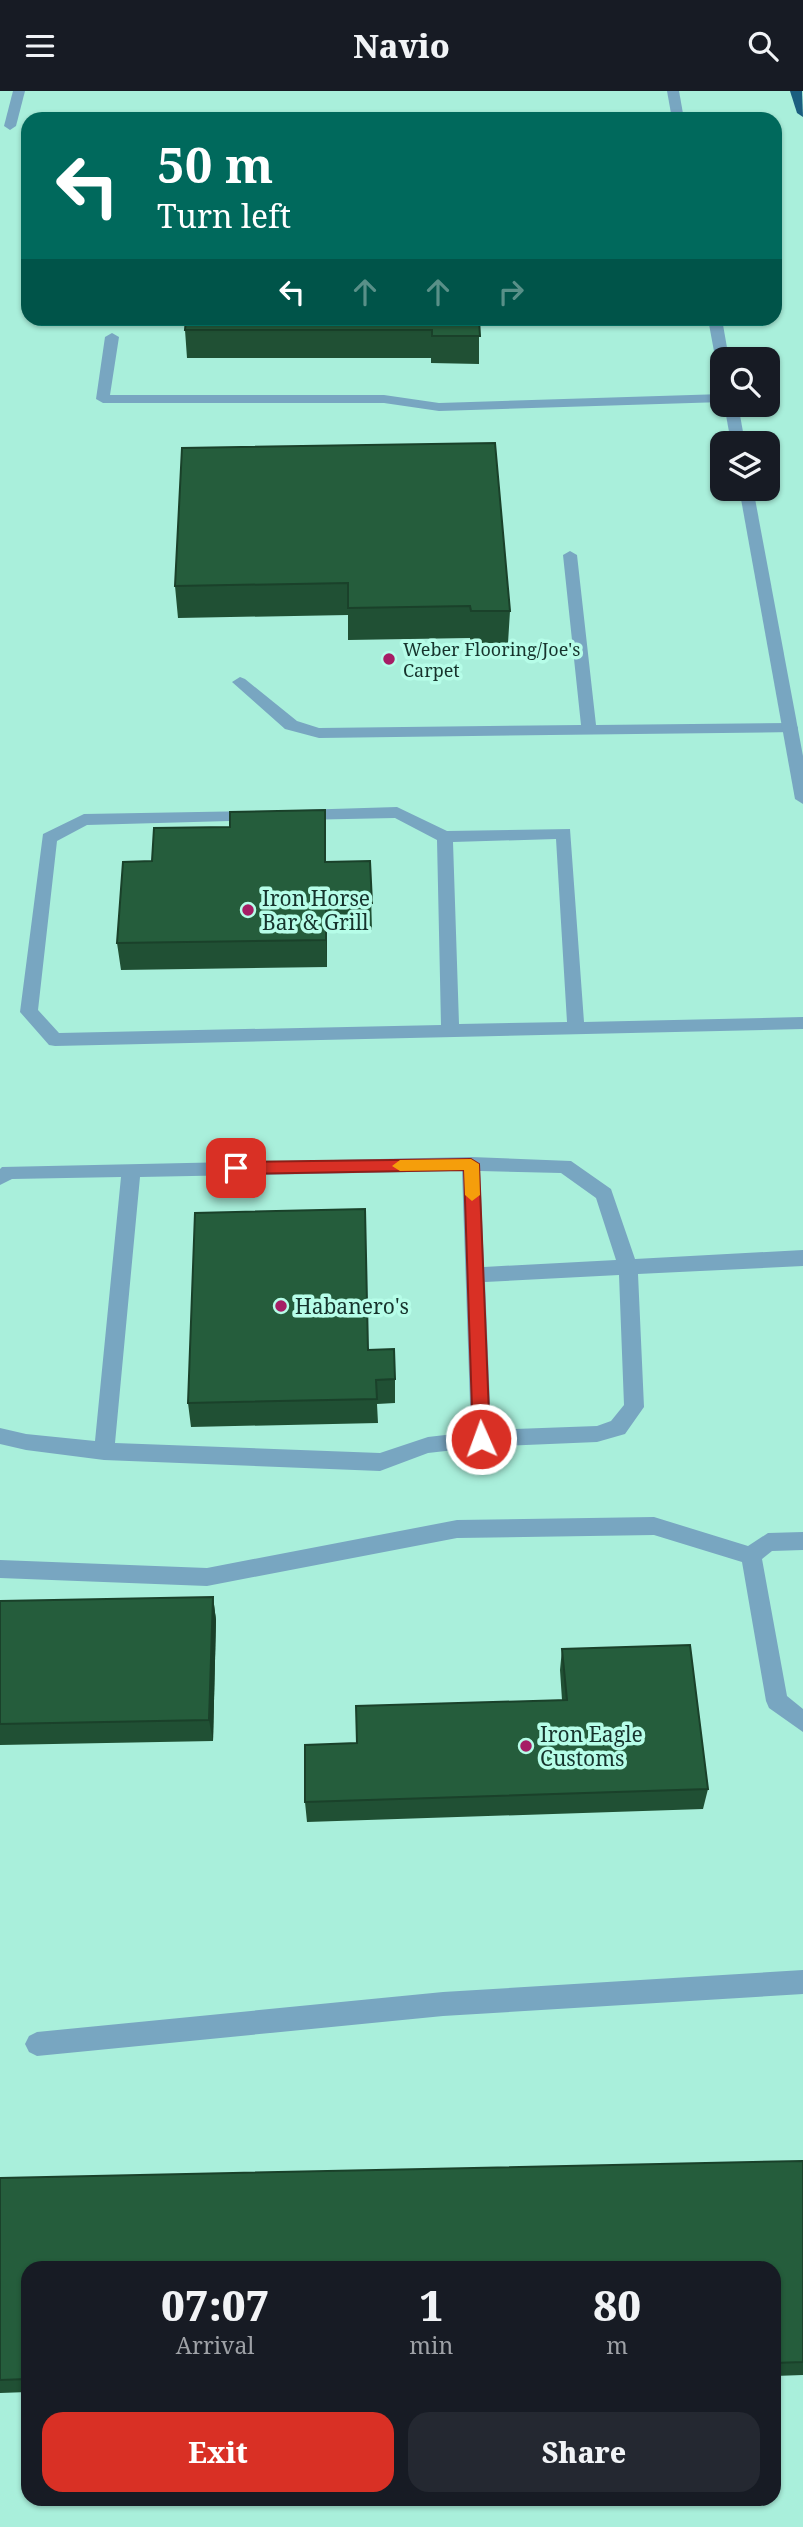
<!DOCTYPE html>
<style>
:root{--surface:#171b24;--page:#242831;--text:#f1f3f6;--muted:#9ea1a6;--accent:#d93025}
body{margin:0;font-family:"Noto Serif",serif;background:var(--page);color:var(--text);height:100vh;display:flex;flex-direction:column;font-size:26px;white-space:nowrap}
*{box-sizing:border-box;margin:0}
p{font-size:23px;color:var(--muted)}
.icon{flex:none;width:38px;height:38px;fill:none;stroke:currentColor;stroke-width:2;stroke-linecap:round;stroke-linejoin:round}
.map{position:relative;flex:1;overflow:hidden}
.side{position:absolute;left:21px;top:2170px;width:760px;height:245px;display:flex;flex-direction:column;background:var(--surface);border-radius:21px;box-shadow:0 2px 5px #0004}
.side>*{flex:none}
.guide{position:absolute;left:21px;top:21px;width:761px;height:214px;border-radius:21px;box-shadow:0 2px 5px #0004;background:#00695c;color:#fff;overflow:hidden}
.buttons{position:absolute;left:710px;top:256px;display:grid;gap:14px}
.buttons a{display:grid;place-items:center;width:70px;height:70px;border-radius:14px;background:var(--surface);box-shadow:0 2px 5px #0004;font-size:35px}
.pin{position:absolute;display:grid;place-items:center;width:60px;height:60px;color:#fff;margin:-30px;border-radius:14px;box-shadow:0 4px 10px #0006}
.me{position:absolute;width:77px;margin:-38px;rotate:358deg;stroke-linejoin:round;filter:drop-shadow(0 0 5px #0008)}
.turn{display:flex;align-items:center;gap:24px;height:147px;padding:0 21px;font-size:32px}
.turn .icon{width:91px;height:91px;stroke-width:2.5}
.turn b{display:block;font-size:49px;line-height:60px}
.lanes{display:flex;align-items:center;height:66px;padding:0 21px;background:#0003;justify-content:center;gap:35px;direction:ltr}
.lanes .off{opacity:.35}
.eta{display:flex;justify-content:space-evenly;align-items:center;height:119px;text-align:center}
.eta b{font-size:42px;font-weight:800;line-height:49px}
.button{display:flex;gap:14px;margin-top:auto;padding:14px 21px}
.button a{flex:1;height:80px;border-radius:21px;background:var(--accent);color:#fff;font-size:28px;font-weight:800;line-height:80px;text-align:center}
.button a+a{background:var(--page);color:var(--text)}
header{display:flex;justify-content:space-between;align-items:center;height:91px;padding:0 21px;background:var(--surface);font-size:32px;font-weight:800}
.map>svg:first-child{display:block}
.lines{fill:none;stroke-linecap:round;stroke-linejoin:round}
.service{fill:#78a6c1;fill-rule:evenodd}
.minor{fill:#78a6c1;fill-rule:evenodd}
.tertiary{fill:#78a6c1;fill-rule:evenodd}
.motorway{fill:#1b5e7f;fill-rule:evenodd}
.wall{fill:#205034}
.shaded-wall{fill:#1a412a}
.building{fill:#255d3c;stroke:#1a412a;stroke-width:2}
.route{fill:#d93025;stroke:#8d1f18;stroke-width:2}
.slow{fill:#f59e0b}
.poi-dot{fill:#a61d65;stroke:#b6fde8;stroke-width:2.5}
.labels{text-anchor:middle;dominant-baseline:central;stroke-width:7;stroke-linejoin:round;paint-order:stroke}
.far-poi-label{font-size:18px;fill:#16332c;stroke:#b6fde8;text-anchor:start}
.poi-label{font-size:21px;fill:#16332c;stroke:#b6fde8;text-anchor:start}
</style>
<header><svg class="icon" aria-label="menu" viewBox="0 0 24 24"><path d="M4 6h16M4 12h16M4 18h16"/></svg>Navio<svg class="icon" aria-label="search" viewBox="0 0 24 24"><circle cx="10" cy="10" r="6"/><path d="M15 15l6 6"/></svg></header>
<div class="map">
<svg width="803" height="2436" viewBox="0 0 803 2436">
<rect width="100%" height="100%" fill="#a9efdb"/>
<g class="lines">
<g class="service">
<path d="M112,242L119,246L110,304H384L439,312L723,303V311L439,320L384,312H103L96,308L105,246Z"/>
<path d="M570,460L577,464L596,634L790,632L796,633L798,637L796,641L319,647L285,638L232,591L240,586L245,588L297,630L319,637L581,634L563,464Z"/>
<path d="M397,716L447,740L570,738L584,931L803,926V938L55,955L49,954L20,921L43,743L84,723L255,720L261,721L263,725L261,729L87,734L57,750L38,919L59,942L441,934L437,749L395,727L299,729L291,724L299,719ZM556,748L567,931L459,933L453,751Z"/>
<path d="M471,1066L571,1070L611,1098L635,1168L803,1159V1175L638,1183L644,1316L625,1343L597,1351L481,1356L428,1362L380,1380L104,1369L26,1359L0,1353V1337L26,1343L95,1350L121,1086L12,1088L0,1094V1078L2,1076ZM462,1080L471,1341L428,1346L380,1362L115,1352L140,1086ZM480,1080L561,1082L596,1107L616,1169L484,1176ZM619,1184L624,1314L611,1330L597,1335L491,1339L485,1191Z"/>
<path d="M654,1426L748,1455L768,1442L803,1441V1459L772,1460L762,1468L787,1605L803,1618V1641L769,1617L766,1610L742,1471L654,1444L457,1447L207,1495L0,1487V1469L207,1477L457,1429Z"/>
<path d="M803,1879V1903L443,1925L37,1965L29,1961L25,1953L29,1945L37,1941L443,1901Z"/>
</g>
<path class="minor" d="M13,0H25L16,35L10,39L4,35Z"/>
<g class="tertiary">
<path d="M667,0H679L684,28H672Z"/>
<path d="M708,228H722L729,268H723V275L716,271Z"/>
<path d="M724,313H738L745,352H731Z"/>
<path d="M739,397H753L803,665V713L795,708Z"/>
</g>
<path class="motorway" d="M790,0H802L803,26L797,22Z"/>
</g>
<g class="wall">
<path d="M479,228V273L431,272V267H187L185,239Z"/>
<path d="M182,357L510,520L508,552H470V547L348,549V524L178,527L175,495Z"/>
<path d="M326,747V771L370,770L372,839L327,840V876L121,879L117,852L152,770Z"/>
<path d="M368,1259L395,1288V1312L377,1313L378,1332L191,1336L188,1312Z"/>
<path d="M213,1506L216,1529L213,1650L0,1654V1510Z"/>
<path d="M562,1558L708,1698L703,1718L307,1731L305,1711L357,1652L562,1609L560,1579Z"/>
<path d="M803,2070V2284L774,2285V2177H28V2301L0,2302V2087Z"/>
</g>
<g class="shaded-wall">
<path d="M326,813L327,840V876L326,849Z"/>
<path d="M213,1506L216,1529L213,1650L209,1629Z"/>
</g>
<g class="building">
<path d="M186,228H479L480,245H432V239H185Z"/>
<path d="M495,352L510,520H471L470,515L348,517V492L175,495L182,357Z"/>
<path d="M325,719V771L370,770L372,812L326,813V849L117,852L123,771L152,770L154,737L230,736V721Z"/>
<path d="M365,1118L368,1259L394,1258L395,1288L376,1289L377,1308L188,1312L195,1122Z"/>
<path d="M213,1506L209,1629L0,1633V1510Z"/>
<path d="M690,1554L708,1698L305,1711V1654L357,1652L356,1615L567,1609L562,1558Z"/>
<path d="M803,2070V2271L774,2272V2177H28V2288L0,2289V2087Z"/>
</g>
<path class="route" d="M471,1068L479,1073L490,1348L487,1353H475L473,1348L464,1079L236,1083L228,1077L236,1071Z"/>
<path class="slow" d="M471,1068L479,1073L480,1104L472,1110L465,1104L464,1079L400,1080L392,1075L400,1069Z"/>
<g class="poi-dot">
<circle cx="389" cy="568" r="7"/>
<circle cx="248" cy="819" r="7"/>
<circle cx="281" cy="1215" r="7"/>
<circle cx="526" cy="1655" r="7"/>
</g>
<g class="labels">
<g class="far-poi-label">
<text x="403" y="558">Weber Flooring/Joe's<tspan x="403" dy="21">Carpet</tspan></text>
</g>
<g class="poi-label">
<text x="262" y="807">Iron Horse<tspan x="262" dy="24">Bar &amp; Grill</tspan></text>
<text x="295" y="1215">Habanero's</text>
<text x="540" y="1643">Iron Eagle<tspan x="540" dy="24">Customs</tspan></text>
</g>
</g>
</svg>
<div class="buttons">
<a><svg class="icon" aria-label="search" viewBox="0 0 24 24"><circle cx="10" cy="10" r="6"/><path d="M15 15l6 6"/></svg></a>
<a><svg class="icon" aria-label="layers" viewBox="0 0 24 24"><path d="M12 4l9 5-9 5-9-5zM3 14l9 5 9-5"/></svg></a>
</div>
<div class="pin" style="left:236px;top:1077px;background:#d93025"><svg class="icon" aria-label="arrive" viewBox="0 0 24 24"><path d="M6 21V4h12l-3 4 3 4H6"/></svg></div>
<svg class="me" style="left:481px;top:1348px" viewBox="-20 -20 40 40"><circle r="17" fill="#d93025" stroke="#fff" stroke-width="3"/><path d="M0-11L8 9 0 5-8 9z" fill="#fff"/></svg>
<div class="guide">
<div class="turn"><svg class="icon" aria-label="left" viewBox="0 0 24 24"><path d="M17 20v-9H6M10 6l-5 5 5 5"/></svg><div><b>50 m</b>Turn left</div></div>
<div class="lanes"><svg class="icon" aria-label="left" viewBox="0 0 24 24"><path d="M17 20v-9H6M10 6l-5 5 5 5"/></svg><svg class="icon off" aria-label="ahead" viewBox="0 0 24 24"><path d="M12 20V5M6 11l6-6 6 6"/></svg><svg class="icon off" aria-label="ahead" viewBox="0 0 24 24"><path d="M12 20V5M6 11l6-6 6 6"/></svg><svg class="icon off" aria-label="right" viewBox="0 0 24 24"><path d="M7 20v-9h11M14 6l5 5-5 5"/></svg></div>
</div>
<section class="side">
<div class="eta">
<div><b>07:07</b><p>Arrival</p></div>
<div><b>1</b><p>min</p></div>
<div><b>80</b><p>m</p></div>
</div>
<div class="button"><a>Exit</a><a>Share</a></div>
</section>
</div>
